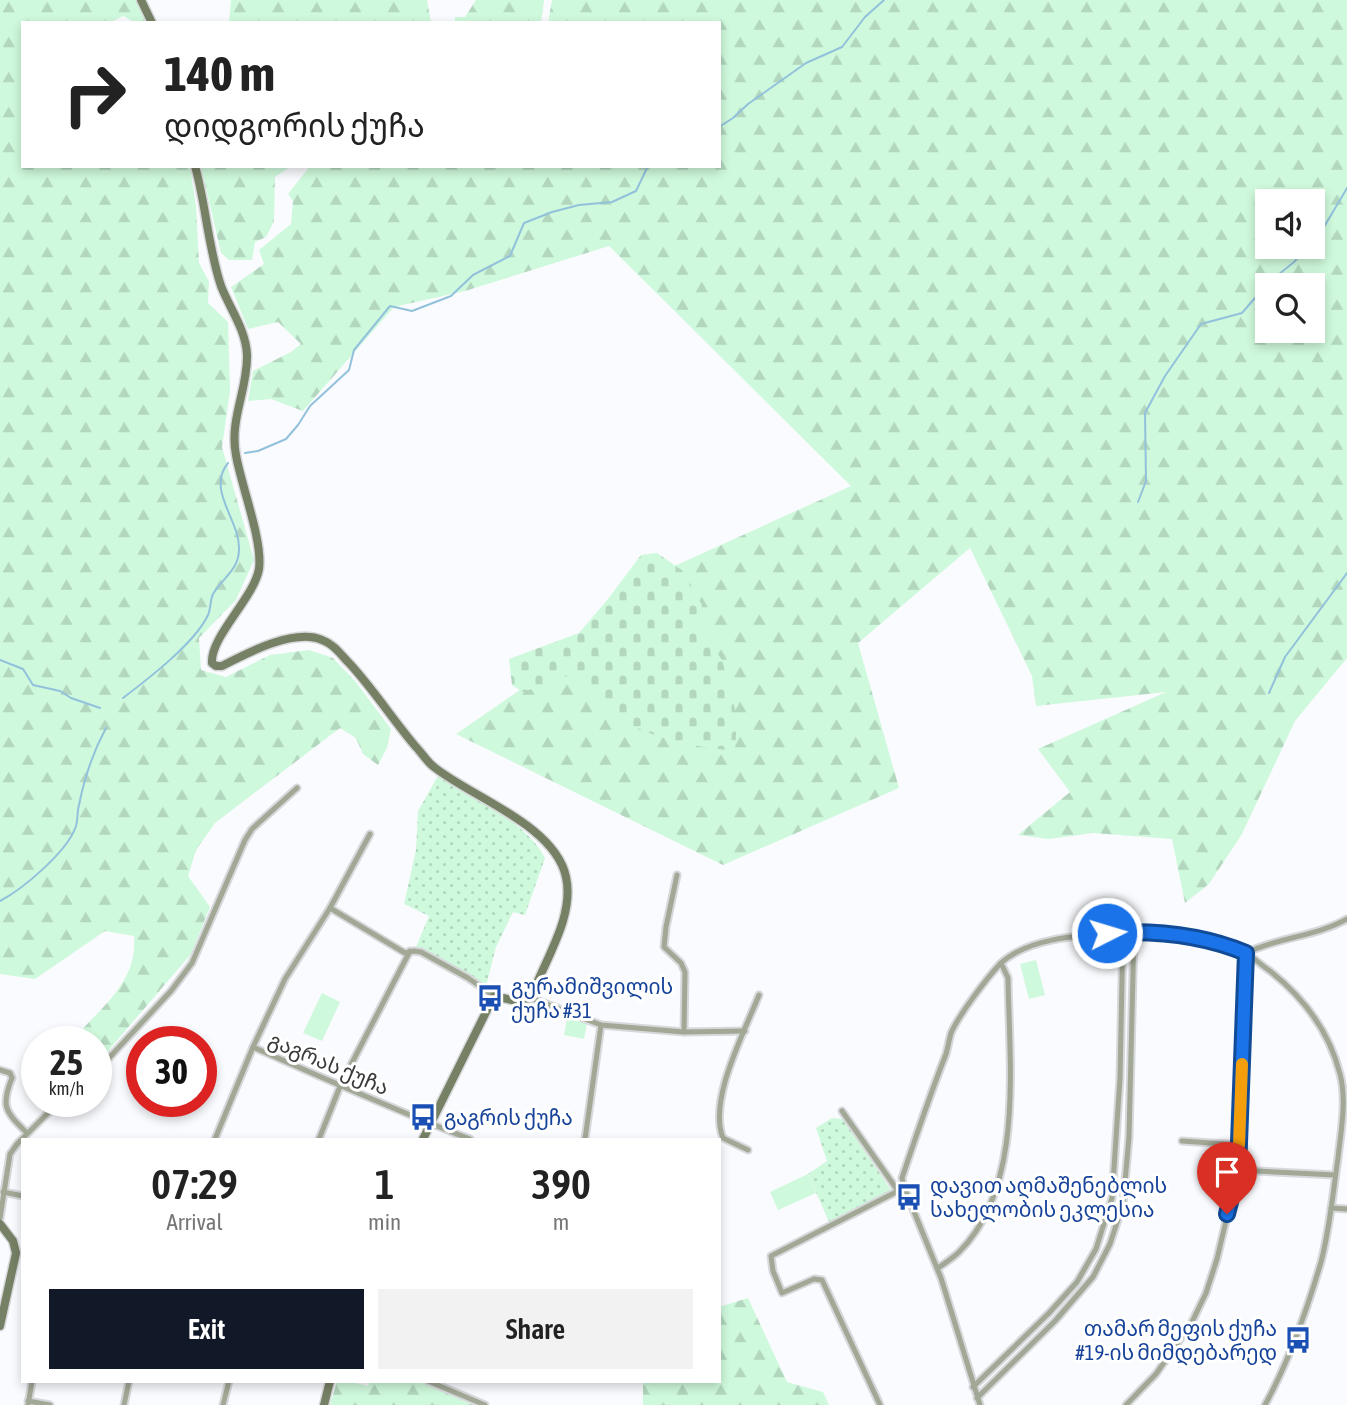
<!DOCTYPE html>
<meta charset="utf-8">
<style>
:root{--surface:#fff;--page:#f2f2f2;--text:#222;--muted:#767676;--accent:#111827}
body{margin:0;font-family:"Asap Condensed","Noto Sans Georgian",sans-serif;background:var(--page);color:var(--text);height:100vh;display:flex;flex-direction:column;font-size:26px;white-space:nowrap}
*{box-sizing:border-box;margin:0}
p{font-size:23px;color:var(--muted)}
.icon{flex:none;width:38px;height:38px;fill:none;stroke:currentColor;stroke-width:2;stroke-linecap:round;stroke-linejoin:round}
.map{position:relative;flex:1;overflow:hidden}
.details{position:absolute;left:21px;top:1138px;width:700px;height:245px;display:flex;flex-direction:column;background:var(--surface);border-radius:0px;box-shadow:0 4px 10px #0003}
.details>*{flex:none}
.top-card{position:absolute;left:21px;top:21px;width:700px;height:147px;border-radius:0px;box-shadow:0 4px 10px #0003;background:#fff;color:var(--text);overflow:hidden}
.controls{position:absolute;left:1255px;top:189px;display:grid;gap:14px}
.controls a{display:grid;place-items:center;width:70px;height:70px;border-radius:0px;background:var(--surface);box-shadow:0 4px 10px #0003;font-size:35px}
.speed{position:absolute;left:21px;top:1026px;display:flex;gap:14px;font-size:35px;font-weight:700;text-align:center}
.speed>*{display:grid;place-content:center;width:91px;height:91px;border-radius:50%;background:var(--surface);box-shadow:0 4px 10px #0003;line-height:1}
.speed small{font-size:18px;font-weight:400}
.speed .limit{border:10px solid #d22;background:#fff;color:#111}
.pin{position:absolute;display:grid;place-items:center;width:60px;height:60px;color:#fff;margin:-72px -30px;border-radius:50% 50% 50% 0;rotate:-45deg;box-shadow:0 0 7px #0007}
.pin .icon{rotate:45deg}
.me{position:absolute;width:77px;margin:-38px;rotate:85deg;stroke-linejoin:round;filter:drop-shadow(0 0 5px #0008)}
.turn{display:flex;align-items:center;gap:24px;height:147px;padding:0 28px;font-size:32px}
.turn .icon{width:91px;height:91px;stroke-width:2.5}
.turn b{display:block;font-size:49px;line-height:60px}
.eta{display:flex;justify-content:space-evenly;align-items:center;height:119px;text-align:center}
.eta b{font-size:42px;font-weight:600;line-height:49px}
.primary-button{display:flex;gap:14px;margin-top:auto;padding:14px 28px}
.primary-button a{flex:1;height:80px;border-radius:0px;background:var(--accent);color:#fff;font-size:28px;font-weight:600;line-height:80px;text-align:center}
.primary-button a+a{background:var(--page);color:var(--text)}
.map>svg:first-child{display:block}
.grass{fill:url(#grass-dots)}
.forest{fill:url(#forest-firs);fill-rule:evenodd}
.cemetery{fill:url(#cemetery-stones)}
.pitch{fill:#cff9dc}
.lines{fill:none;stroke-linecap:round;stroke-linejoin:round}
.stream{stroke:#92c1dc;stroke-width:2}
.street-casing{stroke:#d7d8db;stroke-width:9}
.secondary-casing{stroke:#d7d8db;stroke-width:11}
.street{stroke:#a1a895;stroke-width:5}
.secondary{stroke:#768064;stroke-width:8}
.route-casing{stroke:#114b97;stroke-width:18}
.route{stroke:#1a73e8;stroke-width:12}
.slow{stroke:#f59e0b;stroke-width:12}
.labels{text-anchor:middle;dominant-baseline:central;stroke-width:6;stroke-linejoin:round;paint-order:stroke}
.transit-label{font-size:21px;fill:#164399;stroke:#fff;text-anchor:start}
.street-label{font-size:21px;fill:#3a3a3b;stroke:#fff}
</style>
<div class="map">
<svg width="1347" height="1405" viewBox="0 0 1347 1405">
<defs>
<pattern id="grass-dots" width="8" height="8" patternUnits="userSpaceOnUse" patternTransform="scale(1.75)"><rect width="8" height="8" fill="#cff9dc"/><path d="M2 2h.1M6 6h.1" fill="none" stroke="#b2d6be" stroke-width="1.8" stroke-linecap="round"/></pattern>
<pattern id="forest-firs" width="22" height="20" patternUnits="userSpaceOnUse" patternTransform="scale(1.75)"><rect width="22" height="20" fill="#cff9dc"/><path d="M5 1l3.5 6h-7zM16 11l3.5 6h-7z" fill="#b2d6be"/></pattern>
<pattern id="cemetery-stones" width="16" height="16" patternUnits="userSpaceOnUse" patternTransform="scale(1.75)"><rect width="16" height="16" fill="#cff9dc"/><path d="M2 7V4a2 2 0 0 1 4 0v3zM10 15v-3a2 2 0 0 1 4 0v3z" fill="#b2d6be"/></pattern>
</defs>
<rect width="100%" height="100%" fill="#fafbfe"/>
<g class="grass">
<path d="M438,776C472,797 527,822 545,858L525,915L513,912L496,947L486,986L416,947L429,916L404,904L416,850L418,811Z"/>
<path d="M832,1118L843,1119L891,1190L829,1222L808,1174L827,1161L816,1128Z"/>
</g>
<g class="forest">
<path d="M0,0H136L147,23H136L123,16L109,23H23V166H190L196,206L199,263L209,282L208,303L228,322L230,391L222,447L254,560L236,600L199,638L201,670L226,677L270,655L309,650L333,658L355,681L391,729L387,748L378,765L363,754L356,738L340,728L215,823L196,850L188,876L210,907L191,954L96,1065V1041H72C99,1008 138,984 134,936L105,931L35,979L0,974Z"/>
<path d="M231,0H427L431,23H229Z"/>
<path d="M476,0H544L541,23H455V17H465Z"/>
<path d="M552,0H1347V658L1295,721L1242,834L1209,884L1185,903L1172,839L1093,833L1049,839L1018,835L1070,792L1038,749L1166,692L1036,706L1032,676L970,548L858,643L899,788L723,865L456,734L517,692L659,573L851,486L609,246L465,291L394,307L303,411L271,399L248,401L253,371L291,352L301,344L278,322L248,329L231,287L264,264L259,250L291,224L293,201L288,194L310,166H719V23H548ZM1267,201H1312V247H1267ZM1267,285H1312V331H1267Z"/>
<path d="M201,166H291L275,177L274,221L266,237L255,242L252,260H229L221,253Z"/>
<path d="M748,1298L787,1382L823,1392L829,1405H643V1381H719V1307Z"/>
<path d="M337,1381H348L368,1386L370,1381H418L473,1405H330Z"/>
</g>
<path class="cemetery" d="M657,553L683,571L702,605L701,630L722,660L737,717L735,751C690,746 644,738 606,709C593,699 582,686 570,675L523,692L512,685L509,659L579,633L608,599L641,555Z"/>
<g class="pitch">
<path d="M1036,960L1045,995L1029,999L1020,964Z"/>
<path d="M322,993L340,1002L322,1041L303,1033Z"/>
<path d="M567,1019L587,1023L584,1039L564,1035Z"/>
<path d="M808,1174L816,1193L778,1210L770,1192Z"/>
</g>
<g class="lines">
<g class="stream">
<path d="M719,127L733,118L748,104L806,63L842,47L865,17L884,0"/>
<path d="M1312,241L1321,232L1347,188"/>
<path d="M245,453L258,451L286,439L298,425L310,406L349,370L354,350L390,306L412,311L451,296L473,275L510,256L524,223L552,212L579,205L612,202L636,191L648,166"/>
<path d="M1138,502L1146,481L1145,413L1165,376L1201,324L1242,313L1267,284L1294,262L1308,247"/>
<path d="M0,660L23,669L33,685L60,691L71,698L100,708"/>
<path d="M1269,693L1285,657L1347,573"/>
<path d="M123,698C148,679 195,643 208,615C211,609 210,600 213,594C223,577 239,570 239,549C240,520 206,490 228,463"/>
<path d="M0,901C23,889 68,851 76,826C78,819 77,812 79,805C84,780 94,750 106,728"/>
</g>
<defs>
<g id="street">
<path d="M677,875L666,927L664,947L681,963L685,972L684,1032"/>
<path d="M330,908L405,953L414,951L421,952L468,978L494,996"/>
<path d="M531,998L601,1025L684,1032L745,1031"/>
<path d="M253,1047C325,1079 397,1111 470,1139"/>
<path d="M0,1070L10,1073L12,1078C0,1107 6,1112 27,1133"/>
<path d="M96,1072L171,991L192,963L245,840L252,829L297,788"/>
<path d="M842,1111L898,1191"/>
<path d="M215,1139L253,1047L285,979L330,908L370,834"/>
<path d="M319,1139L341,1084L410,951"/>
<path d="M585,1139L601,1025"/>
<path d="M1182,1141L1239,1145"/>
<path d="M748,1150L723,1138C708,1100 744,1033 759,995"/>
<path d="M1238,1170L1335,1175"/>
<path d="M3,1192L23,1196"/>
<path d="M1331,1208L1347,1209"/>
<path d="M0,1218L10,1154L17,1144L60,1101"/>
<path d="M938,1268C945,1263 953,1258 959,1252C1025,1187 1009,1062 1008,978L1001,963"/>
<path d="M428,1381L485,1405"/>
<path d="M973,1387L1049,1313L1077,1282L1096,1249L1112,1198L1120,1078L1123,932"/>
<path d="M977,1398L1055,1321L1093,1277L1110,1244L1123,1204L1129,1137L1134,932"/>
<path d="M28,1401L50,1405"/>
<path d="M28,1405L32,1381"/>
<path d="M124,1405L129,1381"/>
<path d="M223,1405L229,1381"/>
<path d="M880,1405L822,1280L814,1279L782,1293L773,1271L771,1256L898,1191L906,1198"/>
<path d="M980,1405L941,1278L904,1187L902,1178C916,1136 930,1095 946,1054C948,1047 949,1040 951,1033C959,1015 986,979 1000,964C1030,935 1091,935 1131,932C1167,929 1212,935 1244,952C1253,957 1261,965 1270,971C1304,998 1329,1030 1340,1074C1347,1100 1341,1131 1338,1158C1333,1192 1330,1228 1321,1262C1307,1310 1289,1361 1265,1405"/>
<path d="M1126,1405L1156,1374L1192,1322L1206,1293L1217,1259L1238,1170L1246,953C1278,937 1315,937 1347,919"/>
</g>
<g id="secondary">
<path d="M141,0L152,23"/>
<path d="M195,166C206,205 208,247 221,286C230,309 246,330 247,355C248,389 229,420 236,455C241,485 263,541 259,569C254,598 210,637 212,663L216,666H222C247,653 294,628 322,640C334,644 341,655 350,664C374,690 393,720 416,747C422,753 427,762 434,767C471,797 555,825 566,877C575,917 544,961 531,998L512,1000L494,996L423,1139"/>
<path d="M0,1224L13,1241L16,1253L0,1326"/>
<path d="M324,1405L330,1381"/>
</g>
</defs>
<use href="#street" class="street-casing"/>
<use href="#secondary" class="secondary-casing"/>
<use href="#street" class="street"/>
<use href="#secondary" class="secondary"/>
</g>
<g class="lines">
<defs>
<path id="route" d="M1107,933C1155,930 1201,934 1246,953L1238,1170L1227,1214"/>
</defs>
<use href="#route" class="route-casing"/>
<use href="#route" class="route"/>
<path class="slow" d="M1239,1145L1242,1064"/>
</g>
<defs>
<symbol id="bus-bare" viewBox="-9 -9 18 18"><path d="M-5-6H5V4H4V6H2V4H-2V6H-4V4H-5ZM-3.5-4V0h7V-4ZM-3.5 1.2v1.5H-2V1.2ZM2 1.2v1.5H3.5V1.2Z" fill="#1a4fb4" stroke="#fff" stroke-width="2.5" paint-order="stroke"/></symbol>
</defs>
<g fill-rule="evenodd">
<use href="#bus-bare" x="471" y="979" width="38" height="38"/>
<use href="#bus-bare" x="404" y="1098" width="38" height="38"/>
<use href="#bus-bare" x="890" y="1178" width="38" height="38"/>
<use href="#bus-bare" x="1279" y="1321" width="38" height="38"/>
</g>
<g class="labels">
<g class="transit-label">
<text x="511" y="986">გურამიშვილის<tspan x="511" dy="24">ქუჩა #31</tspan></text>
<text x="444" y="1117">გაგრის ქუჩა</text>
<text x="930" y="1185">დავით აღმაშენებლის<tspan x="930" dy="24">სახელობის ეკლესია</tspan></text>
<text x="1277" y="1328" text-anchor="end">თამარ მეფის ქუჩა<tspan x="1277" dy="24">#19-ის მიმდებარედ</tspan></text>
</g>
<g class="street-label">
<text transform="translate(329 1063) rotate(23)">გაგრას ქუჩა</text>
</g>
</g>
</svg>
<div class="controls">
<a><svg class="icon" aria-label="sound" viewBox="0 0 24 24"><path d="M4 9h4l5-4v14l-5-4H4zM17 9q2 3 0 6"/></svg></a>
<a><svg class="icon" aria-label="search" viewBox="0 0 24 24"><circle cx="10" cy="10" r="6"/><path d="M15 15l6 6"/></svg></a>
</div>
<div class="speed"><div>25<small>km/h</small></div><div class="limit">30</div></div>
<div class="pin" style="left:1227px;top:1214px;background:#d93025"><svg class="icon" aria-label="arrive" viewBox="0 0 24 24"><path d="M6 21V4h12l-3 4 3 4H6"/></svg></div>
<svg class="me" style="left:1107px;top:933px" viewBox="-20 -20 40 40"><circle r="17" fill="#1a73e8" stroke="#fff" stroke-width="3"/><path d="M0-11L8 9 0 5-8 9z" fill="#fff"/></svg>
<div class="top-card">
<div class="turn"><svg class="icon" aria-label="right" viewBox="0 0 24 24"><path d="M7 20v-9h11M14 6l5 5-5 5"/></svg><div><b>140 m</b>დიდგორის ქუჩა</div></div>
</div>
<section class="details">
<div class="eta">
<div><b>07:29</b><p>Arrival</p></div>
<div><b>1</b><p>min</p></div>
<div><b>390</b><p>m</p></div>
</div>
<div class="primary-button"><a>Exit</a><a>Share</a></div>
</section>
</div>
